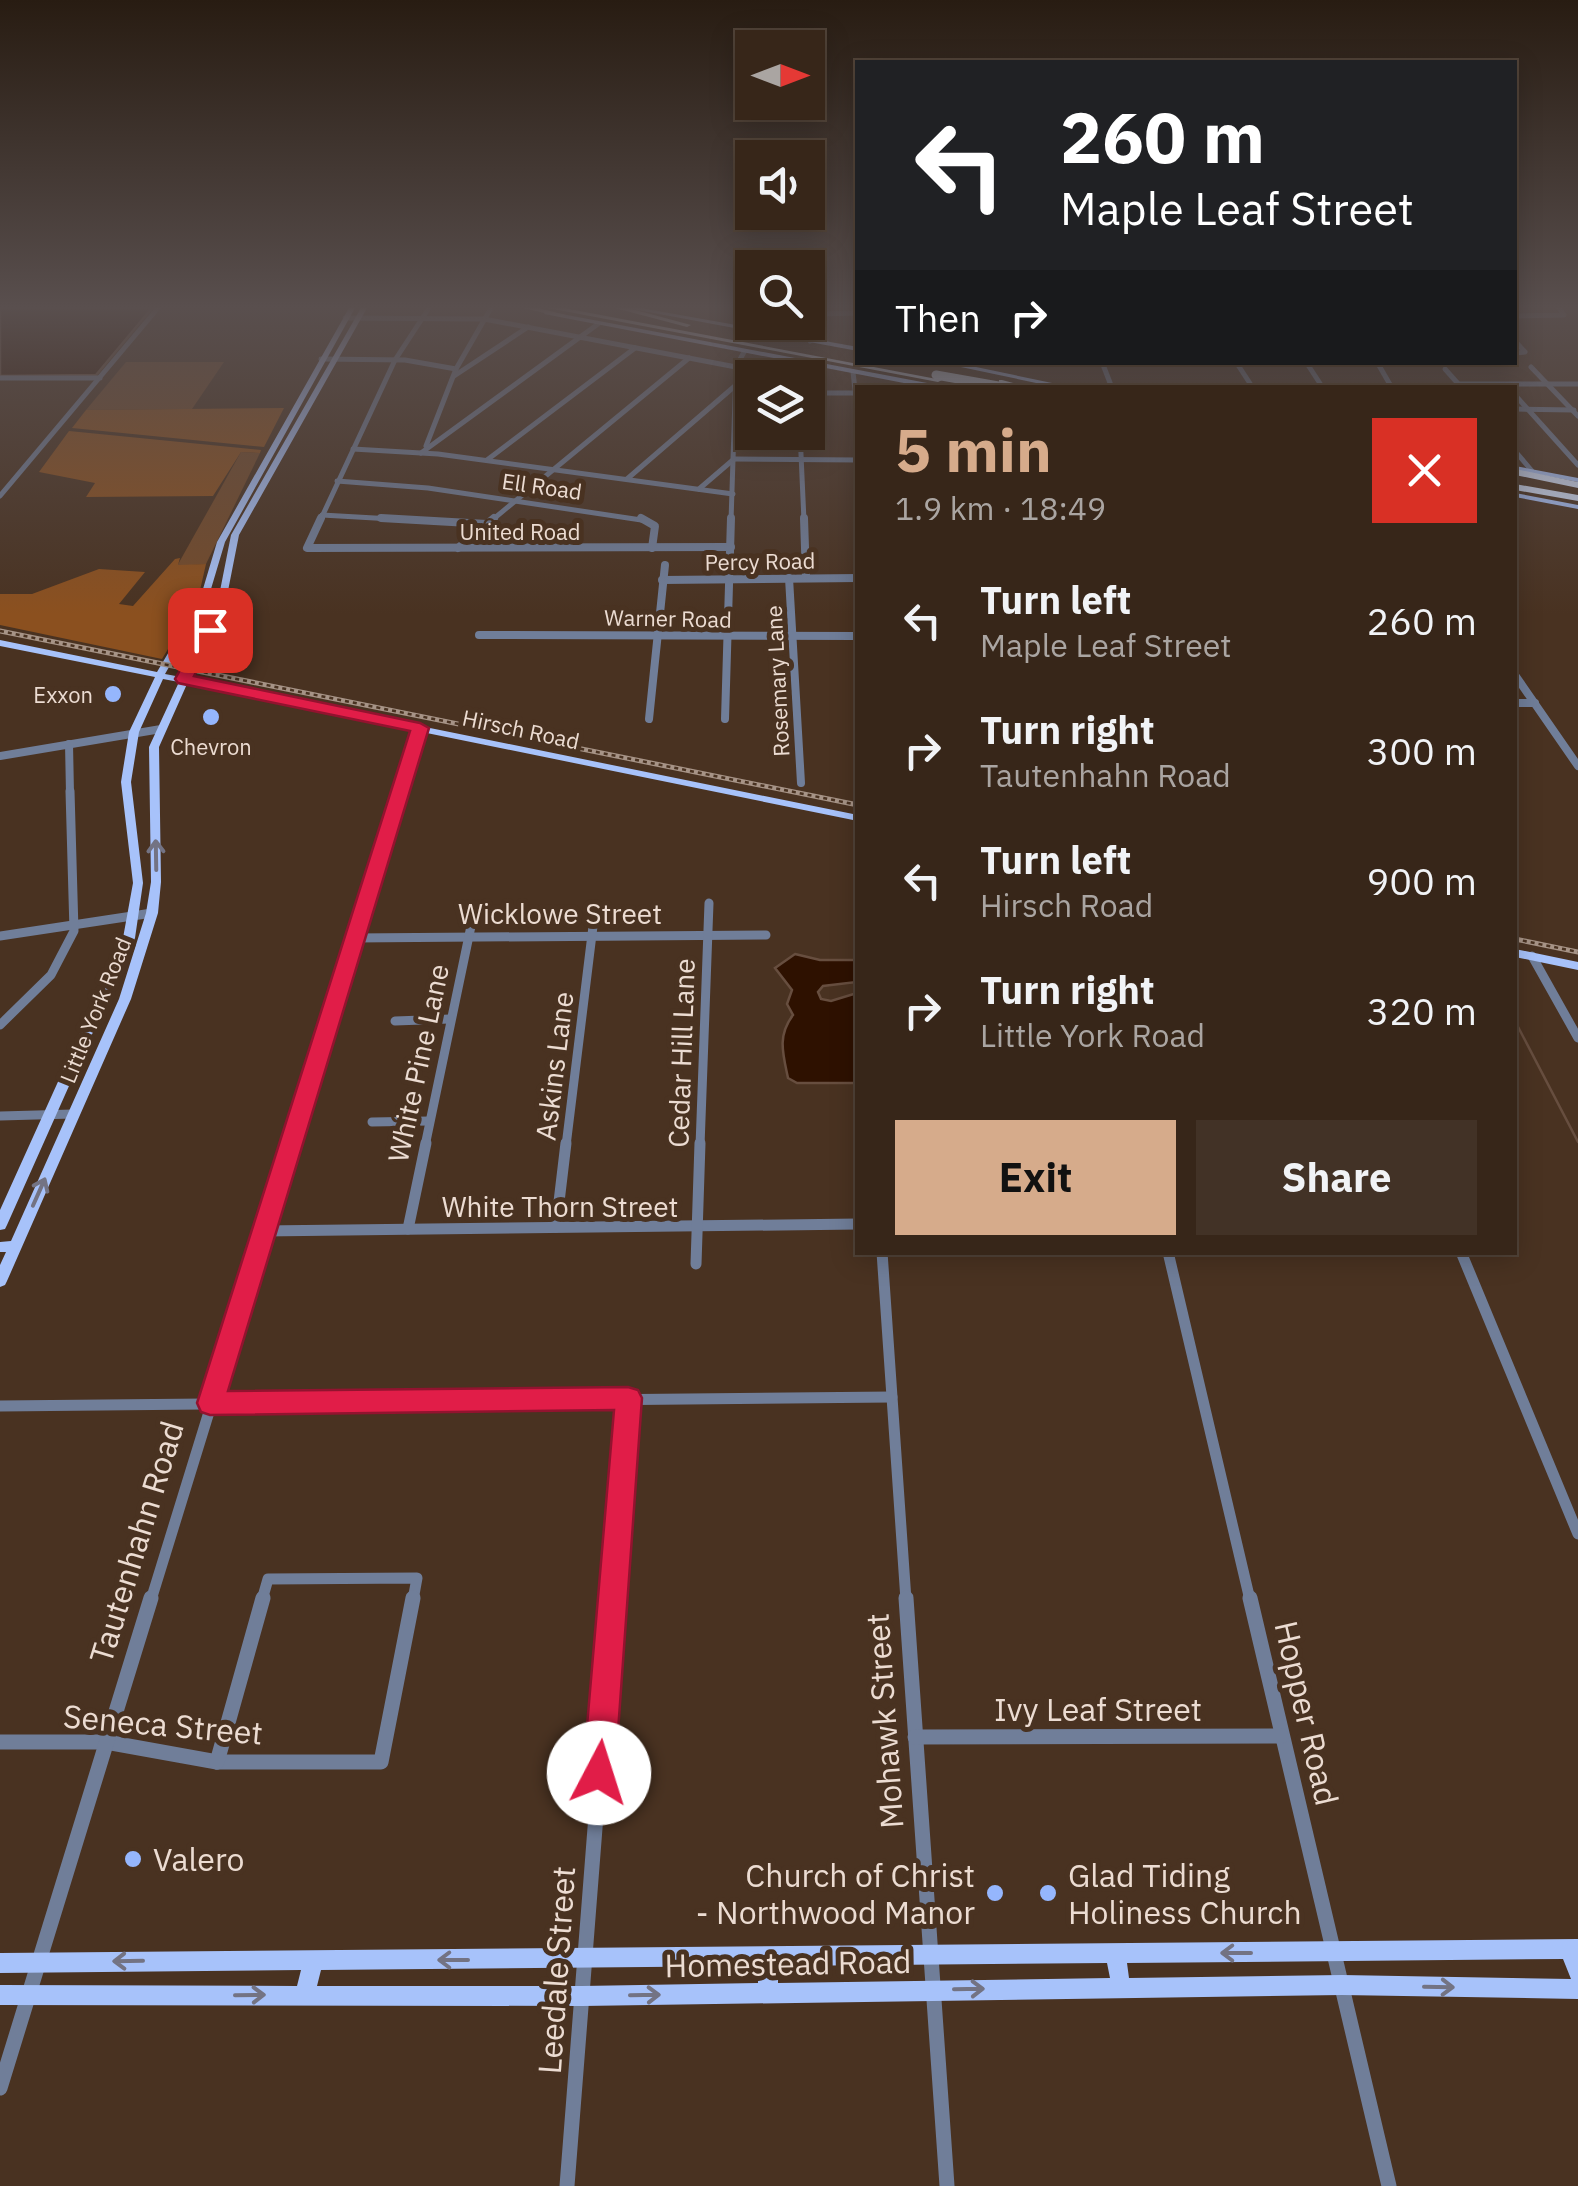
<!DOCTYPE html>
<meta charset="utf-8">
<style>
:root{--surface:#372619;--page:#423226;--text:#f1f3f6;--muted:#aaa5a2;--line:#514338;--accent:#d6ab8b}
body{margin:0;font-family:"IBM Plex Sans",sans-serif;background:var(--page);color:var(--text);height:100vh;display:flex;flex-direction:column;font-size:38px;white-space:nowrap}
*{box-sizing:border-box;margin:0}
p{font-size:32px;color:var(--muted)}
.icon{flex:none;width:55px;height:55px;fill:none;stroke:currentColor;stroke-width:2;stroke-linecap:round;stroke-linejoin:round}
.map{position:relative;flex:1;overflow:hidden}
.side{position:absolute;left:855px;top:385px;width:662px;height:870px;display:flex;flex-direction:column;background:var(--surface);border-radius:0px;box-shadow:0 5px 25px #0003,0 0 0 2px var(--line)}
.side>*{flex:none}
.hud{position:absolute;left:855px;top:60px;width:662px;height:305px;border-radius:0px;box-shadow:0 5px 25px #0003,0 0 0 2px var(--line);background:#202124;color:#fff;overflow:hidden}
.needle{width:65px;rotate:90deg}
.controls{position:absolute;left:735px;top:30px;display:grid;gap:20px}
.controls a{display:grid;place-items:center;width:90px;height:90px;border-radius:0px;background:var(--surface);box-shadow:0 5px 25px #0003,0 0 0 2px var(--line);font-size:50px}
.pin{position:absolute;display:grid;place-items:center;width:85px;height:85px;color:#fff;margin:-42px;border-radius:20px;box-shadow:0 5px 15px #0006}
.me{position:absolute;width:110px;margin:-55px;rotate:5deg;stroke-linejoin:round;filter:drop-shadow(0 0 8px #0008)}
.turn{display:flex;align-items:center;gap:35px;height:210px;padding:0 40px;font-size:45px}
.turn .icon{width:130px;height:130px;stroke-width:2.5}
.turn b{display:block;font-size:70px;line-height:85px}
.then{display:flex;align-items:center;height:95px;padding:0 40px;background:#0003;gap:20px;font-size:38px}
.round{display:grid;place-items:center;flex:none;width:105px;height:105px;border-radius:0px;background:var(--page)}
.summary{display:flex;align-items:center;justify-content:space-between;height:170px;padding:0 40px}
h1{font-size:60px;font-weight:700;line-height:75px;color:var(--accent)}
.action{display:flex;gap:20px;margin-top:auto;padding:20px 40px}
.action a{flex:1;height:115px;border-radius:0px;background:var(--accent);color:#111;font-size:40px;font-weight:700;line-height:115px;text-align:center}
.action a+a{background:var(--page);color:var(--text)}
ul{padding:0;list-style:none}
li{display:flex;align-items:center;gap:30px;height:130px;padding:0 40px}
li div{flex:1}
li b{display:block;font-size:38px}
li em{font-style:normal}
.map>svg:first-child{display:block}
.green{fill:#734a2a}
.forest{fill:#8b501f}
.water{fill:#2e1100;stroke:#674e3f;stroke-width:2.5}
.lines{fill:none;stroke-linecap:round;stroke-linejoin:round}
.stream{stroke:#674e3f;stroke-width:2.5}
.minor-far4{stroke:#707e99;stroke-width:5}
.minor-far3{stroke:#707e99;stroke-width:8}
.minor-far2{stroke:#707e99;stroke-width:9}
.minor-far1{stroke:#707e99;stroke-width:11}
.minor{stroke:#707e99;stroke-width:15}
.major{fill:#a7c2fa;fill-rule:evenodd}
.highway{fill:#d0def9;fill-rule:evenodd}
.rail-casing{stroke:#a69386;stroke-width:5}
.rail{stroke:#493221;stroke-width:2.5;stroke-dasharray:4;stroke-linecap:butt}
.highway-bridge{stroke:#d0def9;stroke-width:9}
.oneway{stroke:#737383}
.route{fill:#e11d48;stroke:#92132f;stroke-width:2.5}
.poi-dot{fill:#95b6fd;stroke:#493221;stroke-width:4}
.labels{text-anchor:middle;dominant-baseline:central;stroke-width:10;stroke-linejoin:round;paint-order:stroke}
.far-street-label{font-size:22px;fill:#ecdcd2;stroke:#493221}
.far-poi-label{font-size:22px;fill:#ecdcd2;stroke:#493221;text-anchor:end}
.street-label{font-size:28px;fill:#ecdcd2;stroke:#493221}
.near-street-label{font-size:32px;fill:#ecdcd2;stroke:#493221}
.near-poi-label{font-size:32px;fill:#ecdcd2;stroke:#493221;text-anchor:start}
</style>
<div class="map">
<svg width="1578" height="2186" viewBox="0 0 1578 2186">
<rect width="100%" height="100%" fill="#493221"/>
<g class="green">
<path d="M126,362H224L192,409L86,410Z"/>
<path d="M241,452L260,453L206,564L177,566Z"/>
</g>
<g class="forest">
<path d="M284,408L264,447L72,428L86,410Z"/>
<path d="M69,431L261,450L260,453L241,452L213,496L86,497L95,483L39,472Z"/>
<path d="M180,558L178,565L206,564L198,599L162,659L0,625V594H32L99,569L145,572L119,604L133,606L175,559Z"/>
</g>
<g class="water">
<path d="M0,308H152L96,375L0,376Z"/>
<path d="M795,954L820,960H857V982L823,986L818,992L821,999L831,1001L857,993V1083H797L788,1078C783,1054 777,1036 793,1015L787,1004L792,990L775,968Z"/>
</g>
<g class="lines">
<path class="stream" d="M1515,1021L1578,1142"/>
<g class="minor-far4">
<path d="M817,314L858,313"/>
<path d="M1515,316L1564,315L1559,308"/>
<path d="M345,318L484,319L736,367"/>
<path d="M810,341L818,334L817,309"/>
<path d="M1515,341L1525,352L1515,353"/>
<path d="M321,359L405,360L456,369"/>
<path d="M1102,362L1112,388"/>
<path d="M1236,362L1253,388"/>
<path d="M1306,362L1323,388"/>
<path d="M1377,362L1392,388"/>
<path d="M1531,367L1578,416"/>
<path d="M1445,369L1461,387"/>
<path d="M853,372L858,416"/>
<path d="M454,376L528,327"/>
<path d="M0,378H100"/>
<path d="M797,378L800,361"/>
<path d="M1458,384H1578"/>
<path d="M736,393H752"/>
<path d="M808,393H855"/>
<path d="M1515,395L1578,465"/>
<path d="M1515,409L1574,410"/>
<path d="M800,432L804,521"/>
<path d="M426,446L456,369L491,308"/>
<path d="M353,449L438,454L733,494"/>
<path d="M1515,451L1532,471"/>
<path d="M421,453L598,324"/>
<path d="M734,459L858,460"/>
<path d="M487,460L635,348"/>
<path d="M627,479L736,385"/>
<path d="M337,481L428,488L648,521"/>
<path d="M699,489L734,459"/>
<path d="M0,496L158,308"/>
<path d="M322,515L427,521"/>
<path d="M320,521L395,360L429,308"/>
<path d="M491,521L689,358"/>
<path d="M731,521L736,367L744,352"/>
</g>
<g class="minor-far3">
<path d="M321,518L307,548L731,547"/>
<path d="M381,518L487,524"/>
<path d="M641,518L655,526L652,548"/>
<path d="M804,518L806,578"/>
<path d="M458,548L494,518"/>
<path d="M789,578L801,783"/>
<path d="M662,580L858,578"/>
<path d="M479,635L858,636"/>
<path d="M1515,675L1578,766"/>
<path d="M1515,703H1535"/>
<path d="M649,719L665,565"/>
<path d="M725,719L731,518"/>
<path d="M69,744L70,793"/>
<path d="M0,756L161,729"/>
<path d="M400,793L420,728"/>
</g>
<g class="minor-far2">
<path d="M0,936L152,913"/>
<path d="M354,938L766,935"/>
<path d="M1532,956L1578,1038"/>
<path d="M395,1021L450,1019"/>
<path d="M0,1025L51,975L74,931L70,791"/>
<path d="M0,1116L73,1114"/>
<path d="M372,1122L429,1121"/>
<path d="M291,1146L401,791"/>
<path d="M425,1146L475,907"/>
<path d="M566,1146L595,910"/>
<path d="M700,1146L709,903"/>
</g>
<g class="minor-far1">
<path d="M556,1227L566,1143"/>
<path d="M408,1229L426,1143"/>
<path d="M263,1231L858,1224"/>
<path d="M882,1252L906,1600"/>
<path d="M1168,1252L1250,1600"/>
<path d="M1461,1252L1578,1534"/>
<path d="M696,1264L700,1143"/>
<path d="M0,1406L892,1397"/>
<path d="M151,1600L292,1143"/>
<path d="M262,1600L268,1579L417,1578L413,1600"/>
<path d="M613,1600L629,1399"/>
</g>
<g class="minor">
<path d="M906,1598L947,2186"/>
<path d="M1250,1598L1389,2186"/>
<path d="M915,1737L1281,1736"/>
<path d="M0,1742H106L217,1762"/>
<path d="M217,1762H381L413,1598"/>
<path d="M217,1762L263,1598"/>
<path d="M0,2088L151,1598"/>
<path d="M567,2186L613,1598"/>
</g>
<g class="major">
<path d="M349,308H355L225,542L208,599L165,674L181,677L218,601L231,535L361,308H367L239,535L226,601L189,679L858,815V821L187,684L159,747L161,882L158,913L131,999L7,1281L5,1285L0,1287V1265L6,1252H0V1242L11,1241L119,999L146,913L151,882L149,747L179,682L163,679L139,732L131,782L143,883L135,938L7,1225L5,1229L0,1230V1210L123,938L133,883L121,782L129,732L155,677L0,646V640L157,672L200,599L217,542Z"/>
<path d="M627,308H641L858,347V351Z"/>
<path d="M546,311L943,386L946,388H930L544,314Z"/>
<path d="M937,362H952L1076,388H1060Z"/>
<path d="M1515,466L1578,478V482L1515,470Z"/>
<path d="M1515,493L1578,505V509L1515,497Z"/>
<path d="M1515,949L1578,962V970L1515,957Z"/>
<path d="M1578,1939V1999L1342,1995L582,2006L0,2005V1985L297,1986L301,1970L0,1973V1953ZM1563,1959L1571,1979L1342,1975L1129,1978L1127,1963ZM1107,1963L1110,1978L778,1983V1966ZM758,1966V1983L582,1986H317L321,1970Z"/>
</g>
<g class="highway">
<path d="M523,308H538L566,315L562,317Z"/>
<path d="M548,308H564L942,380L938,382Z"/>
<path d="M615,308H628L691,325L687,327Z"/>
<path d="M999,380H1002L1032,388H1015L999,384Z"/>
<path d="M1515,469L1578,482V488L1515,475Z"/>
<path d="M1515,484L1578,495V501L1515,490Z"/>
</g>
<defs>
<g id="rail">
<path d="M0,631L858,805"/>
<path d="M1515,939L1578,952"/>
</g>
</defs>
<use href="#rail" class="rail-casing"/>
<use href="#rail" class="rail"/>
<path class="highway-bridge" d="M936,375L1004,387"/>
</g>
<defs><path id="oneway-shaft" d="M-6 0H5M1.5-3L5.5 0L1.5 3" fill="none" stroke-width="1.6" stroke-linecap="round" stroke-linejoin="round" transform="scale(2.5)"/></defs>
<g class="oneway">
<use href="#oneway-shaft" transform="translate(156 855) rotate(-91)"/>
<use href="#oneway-shaft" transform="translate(39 1192) rotate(-66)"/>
<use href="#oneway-shaft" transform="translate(1236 1953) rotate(180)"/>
<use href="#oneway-shaft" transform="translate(453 1960) rotate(-180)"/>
<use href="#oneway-shaft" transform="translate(128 1961) rotate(179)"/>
<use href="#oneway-shaft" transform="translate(1439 1987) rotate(1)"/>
<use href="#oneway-shaft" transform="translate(969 1989) rotate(-1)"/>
<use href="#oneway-shaft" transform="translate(250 1995) rotate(-1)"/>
<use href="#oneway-shaft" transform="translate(645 1995) rotate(-1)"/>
</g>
<linearGradient id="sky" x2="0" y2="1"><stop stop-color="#281c12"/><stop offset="0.5" stop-color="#594f4e"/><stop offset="1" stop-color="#594f4e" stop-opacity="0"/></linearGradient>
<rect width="1578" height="614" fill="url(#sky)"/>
<path class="route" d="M210,626L218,630L194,676L420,723L429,728L228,1391L628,1387L638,1390L642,1398L615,1773L611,1785L599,1789L587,1785L583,1773L614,1410L210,1415L201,1412L197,1403L410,731L178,683L175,679L203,630Z"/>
<g class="poi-dot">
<circle cx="113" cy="694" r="10"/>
<circle cx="211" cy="717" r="10"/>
<circle cx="133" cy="1859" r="10"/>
<circle cx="995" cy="1893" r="10"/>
<circle cx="1048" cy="1893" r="10"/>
</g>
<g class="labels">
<g class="far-street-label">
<text transform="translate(542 486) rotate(8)">Ell Road</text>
<text x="520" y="531">United Road</text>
<text transform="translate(760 561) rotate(-1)">Percy Road</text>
<text transform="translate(668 618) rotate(1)">Warner Road</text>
<text transform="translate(777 681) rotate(-93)">Rosemary Lane</text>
<text transform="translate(521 729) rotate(12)">Hirsch Road</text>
<text transform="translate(95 1010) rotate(-68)">Little York Road</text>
</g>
<g class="far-poi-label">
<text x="93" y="694">Exxon</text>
<text x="211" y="746" text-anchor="middle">Chevron</text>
</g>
<g class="street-label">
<text x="560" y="913">Wicklowe Street</text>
<text transform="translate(681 1053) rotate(-88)">Cedar Hill Lane</text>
<text transform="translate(418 1063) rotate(-78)">White Pine Lane</text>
<text transform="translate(554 1066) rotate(-83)">Askins Lane</text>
<text x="560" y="1206">White Thorn Street</text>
</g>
<g class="near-street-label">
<text transform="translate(136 1542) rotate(-73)">Tautenhahn Road</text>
<text x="1098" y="1709">Ivy Leaf Street</text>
<text transform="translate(1307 1713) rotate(77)">Hopper Road</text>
<text transform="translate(884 1721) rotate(-94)">Mohawk Street</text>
<text transform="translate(163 1724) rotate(5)">Seneca Street</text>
<text transform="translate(788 1963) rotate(-1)">Homestead Road</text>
<text transform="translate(556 1970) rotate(-86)">Leedale Street</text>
</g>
<g class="near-poi-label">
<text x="153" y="1859">Valero</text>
<text x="975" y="1875" text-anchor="end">Church of Christ<tspan x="975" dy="37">- Northwood Manor</tspan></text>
<text x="1068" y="1875">Glad Tiding<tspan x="1068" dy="37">Holiness Church</tspan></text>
</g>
</g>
</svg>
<div class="controls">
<a><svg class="needle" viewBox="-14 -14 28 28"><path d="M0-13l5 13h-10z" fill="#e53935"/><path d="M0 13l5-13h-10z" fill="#aaa5a2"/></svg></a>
<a><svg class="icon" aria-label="sound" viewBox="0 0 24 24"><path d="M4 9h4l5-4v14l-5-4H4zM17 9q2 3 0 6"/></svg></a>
<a><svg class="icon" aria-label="search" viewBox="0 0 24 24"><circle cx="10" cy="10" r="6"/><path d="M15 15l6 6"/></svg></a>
<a><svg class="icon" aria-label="layers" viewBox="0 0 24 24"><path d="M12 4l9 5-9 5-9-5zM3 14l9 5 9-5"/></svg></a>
</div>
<div class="pin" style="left:210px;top:630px;background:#d93025"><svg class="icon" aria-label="arrive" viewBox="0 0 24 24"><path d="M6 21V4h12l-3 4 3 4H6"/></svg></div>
<svg class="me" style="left:599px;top:1773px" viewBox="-20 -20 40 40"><circle r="19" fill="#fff"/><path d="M0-13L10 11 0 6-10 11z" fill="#e11d48"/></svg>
<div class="hud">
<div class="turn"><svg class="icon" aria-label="left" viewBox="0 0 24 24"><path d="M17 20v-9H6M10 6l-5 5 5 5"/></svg><div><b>260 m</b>Maple Leaf Street</div></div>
<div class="then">Then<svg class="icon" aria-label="right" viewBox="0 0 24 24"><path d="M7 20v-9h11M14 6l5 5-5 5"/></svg></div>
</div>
<section class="side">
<div class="summary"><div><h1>5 min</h1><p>1.9 km · 18:49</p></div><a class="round" style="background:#d93025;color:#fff"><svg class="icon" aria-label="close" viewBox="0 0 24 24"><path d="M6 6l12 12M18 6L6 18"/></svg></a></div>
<ul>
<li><svg class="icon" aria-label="left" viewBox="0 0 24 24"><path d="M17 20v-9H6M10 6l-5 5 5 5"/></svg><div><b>Turn left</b><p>Maple Leaf Street</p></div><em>260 m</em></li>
<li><svg class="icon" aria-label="right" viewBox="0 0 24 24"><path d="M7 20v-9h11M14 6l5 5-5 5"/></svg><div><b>Turn right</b><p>Tautenhahn Road</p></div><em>300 m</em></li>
<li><svg class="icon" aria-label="left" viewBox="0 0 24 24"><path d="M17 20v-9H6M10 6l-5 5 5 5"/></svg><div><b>Turn left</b><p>Hirsch Road</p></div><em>900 m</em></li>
<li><svg class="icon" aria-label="right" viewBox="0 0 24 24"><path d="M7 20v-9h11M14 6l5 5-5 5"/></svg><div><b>Turn right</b><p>Little York Road</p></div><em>320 m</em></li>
</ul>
<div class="action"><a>Exit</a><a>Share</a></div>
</section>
</div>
